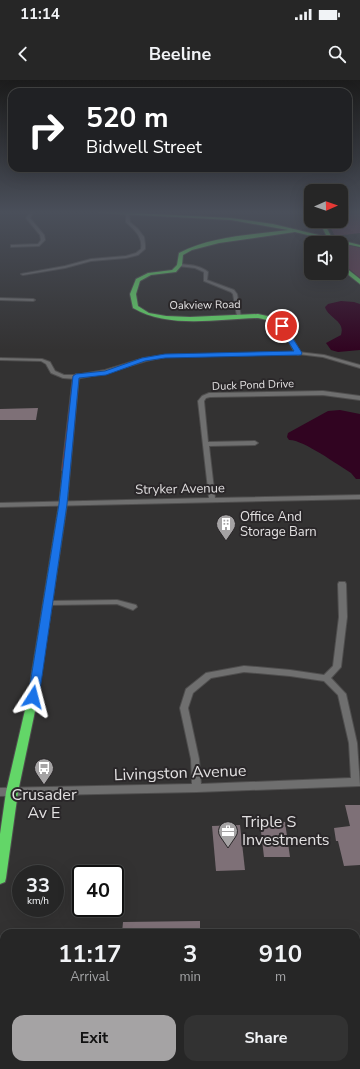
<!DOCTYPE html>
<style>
:root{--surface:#262626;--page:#323232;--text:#f1f3f6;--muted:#a4a5a7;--line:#424343;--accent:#a5a3a4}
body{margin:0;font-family:"Nunito Sans",sans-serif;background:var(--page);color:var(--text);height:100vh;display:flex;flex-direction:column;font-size:15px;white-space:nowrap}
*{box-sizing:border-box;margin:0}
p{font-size:13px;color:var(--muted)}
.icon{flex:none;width:22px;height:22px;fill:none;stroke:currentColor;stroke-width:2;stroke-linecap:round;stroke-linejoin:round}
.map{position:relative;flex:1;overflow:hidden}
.panel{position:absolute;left:0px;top:849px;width:360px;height:140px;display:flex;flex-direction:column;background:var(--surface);border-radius:12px 12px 0 0;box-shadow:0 4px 16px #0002,0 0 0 1px var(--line)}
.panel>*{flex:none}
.banner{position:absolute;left:8px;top:8px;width:344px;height:84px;border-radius:12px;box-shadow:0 4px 16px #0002,0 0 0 1px var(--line);background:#202124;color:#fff;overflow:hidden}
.needle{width:26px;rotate:88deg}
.tools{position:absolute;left:304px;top:104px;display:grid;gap:8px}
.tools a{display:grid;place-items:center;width:44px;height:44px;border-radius:8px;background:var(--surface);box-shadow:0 4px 16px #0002,0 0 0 1px var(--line);font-size:20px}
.speed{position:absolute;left:12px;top:785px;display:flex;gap:8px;font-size:20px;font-weight:700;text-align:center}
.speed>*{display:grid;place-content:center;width:52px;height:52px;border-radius:50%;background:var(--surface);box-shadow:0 4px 16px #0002,0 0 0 1px var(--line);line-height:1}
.speed small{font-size:10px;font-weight:400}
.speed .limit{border:2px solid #111;border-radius:6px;background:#fff;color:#111}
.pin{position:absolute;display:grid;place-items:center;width:34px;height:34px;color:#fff;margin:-17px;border:2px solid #fff;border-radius:50%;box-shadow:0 1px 4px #0007}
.me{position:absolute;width:44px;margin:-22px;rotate:9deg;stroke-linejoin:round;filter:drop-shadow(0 0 3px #0008)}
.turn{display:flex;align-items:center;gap:14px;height:84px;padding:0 12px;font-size:18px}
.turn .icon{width:52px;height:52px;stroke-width:2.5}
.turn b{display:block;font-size:28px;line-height:34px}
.eta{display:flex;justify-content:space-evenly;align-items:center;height:68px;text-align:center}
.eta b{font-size:24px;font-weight:700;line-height:28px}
.cta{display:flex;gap:8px;margin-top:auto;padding:8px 12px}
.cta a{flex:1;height:46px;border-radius:12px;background:var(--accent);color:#111;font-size:16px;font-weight:700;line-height:46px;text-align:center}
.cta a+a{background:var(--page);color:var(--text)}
.status{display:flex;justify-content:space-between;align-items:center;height:28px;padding:0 20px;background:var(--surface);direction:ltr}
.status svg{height:11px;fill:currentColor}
header{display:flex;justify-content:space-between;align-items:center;height:52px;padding:0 12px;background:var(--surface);font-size:18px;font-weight:700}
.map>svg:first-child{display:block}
.green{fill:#693e55}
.water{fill:#310421}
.building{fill:#7e7077}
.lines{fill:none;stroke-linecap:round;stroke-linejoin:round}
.street-casing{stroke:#4f4e4e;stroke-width:2}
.fast-casing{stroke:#4f4e4e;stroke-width:2}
.jam-casing{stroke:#4f4e4e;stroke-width:2}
.street{fill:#6f6f6f;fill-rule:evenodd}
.fast{fill:#63d668;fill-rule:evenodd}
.jam{fill:#b3261e;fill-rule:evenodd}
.route{fill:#1a73e8;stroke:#114b97}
.labels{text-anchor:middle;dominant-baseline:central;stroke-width:4;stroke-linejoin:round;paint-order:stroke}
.far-street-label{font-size:11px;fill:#e2e0e1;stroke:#2a2729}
.street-label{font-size:13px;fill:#e2e0e1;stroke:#2a2729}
.poi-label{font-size:13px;fill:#e2e0e1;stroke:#2a2729;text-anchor:start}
.near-street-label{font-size:16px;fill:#e2e0e1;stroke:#2a2729}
.near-poi-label{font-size:16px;fill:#e2e0e1;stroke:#2a2729}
</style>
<div class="status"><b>11:14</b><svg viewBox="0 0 49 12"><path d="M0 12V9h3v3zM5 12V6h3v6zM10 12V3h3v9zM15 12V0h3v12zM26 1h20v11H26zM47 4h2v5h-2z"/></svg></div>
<header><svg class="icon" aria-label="back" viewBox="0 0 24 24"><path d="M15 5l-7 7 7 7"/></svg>Beeline<svg class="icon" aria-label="search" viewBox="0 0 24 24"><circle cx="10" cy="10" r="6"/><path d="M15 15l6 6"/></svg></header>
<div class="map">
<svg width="360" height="989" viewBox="0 0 360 989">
<rect width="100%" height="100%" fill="#333232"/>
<g class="green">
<path d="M341,132H360V153L335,156L327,141H341Z"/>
<path d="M334,161L360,168V198L341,182V163H333Z"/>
</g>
<g class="water">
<path d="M341,221L354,222L360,224V270L338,272L331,270L326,263L341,255C346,241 328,238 325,227L328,224Z"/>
<path d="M340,330L360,334V399H356L351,393C338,385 302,359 289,360L287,357L288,353L328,331Z"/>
</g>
<g class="building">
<path d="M38,328L36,340H0V329Z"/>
<path d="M345,725H360V785L344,786L338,761H336L334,748L350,746Z"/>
<path d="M266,740L285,742L290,777H264L260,743H266Z"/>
<path d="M240,745L245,790L216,791L212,746Z"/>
<path d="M200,841V853H122L123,842Z"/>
</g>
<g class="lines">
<defs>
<g id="street">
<path d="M30,132H33L30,138L44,155L45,160L39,166L11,167V165H12L38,164L41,160L40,155L26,138Z"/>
<path d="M126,132L129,133L130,142L138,149L144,157L145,164V169L138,175L126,178L91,181L65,188L23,195L21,194L65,186L91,179L126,176L136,173L141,169C143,156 134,150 126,142Z"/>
<path d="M179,184C189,185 200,185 208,192L207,200L234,210L237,214L241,237L237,236L233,214L231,212L204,201V192L195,188L178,186L177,185Z"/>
<path d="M0,218L33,219L35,220L33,221L0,220Z"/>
<path d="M298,272L324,275L360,285V288L323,277L298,274L165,277L146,281L107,293L76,299L63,298L51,293L46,284L41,281L0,280V278L42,279L50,282L55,291L64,295H76L105,290L144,278L165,275Z"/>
<path d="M323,311L360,316V320L323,315L210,317L206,318L204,321L208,362L255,361L258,363L255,365L209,366L215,418L360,415V419L0,427V423L209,418L198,321L202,316L209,313Z"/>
<path d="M339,502H345L346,504L347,537L341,587L331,598L346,614L357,663L360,706L197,712L0,716V708L192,704L191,679L180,628L186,609L206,593L244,586L290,590L324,595L333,586L339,537L338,504ZM244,592L290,596L324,601L338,615L349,663L351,698L201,704L199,679L188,628L193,613L211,598Z"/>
<path d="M117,520L136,525L137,527L133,530L117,524L48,525L44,523L48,521Z"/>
</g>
<g id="fast">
<path d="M98,132H116L231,138L273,144L327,157L319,141H323L332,158L360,165V167L332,161V163H328V160L295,152L219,163L192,170L183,175L182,185L176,192L151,195L140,201L136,214L138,226L149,233L166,236L190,237L258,234L272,237L286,247L301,273L298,275L295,273C285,255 280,241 258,238C219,239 168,249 133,228L130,214L136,199L148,193L172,190L177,185L179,173C212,156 252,155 288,150L231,140L100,133Z"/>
<path d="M341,184L360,199V204L341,189Z"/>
<path d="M63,388H69L70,390L67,424L38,617L18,712L6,798L5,802L0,804V754L6,712L28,617L59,424Z"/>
</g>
<path id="jam" d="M76,294L79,296L70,390L66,392L62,390L73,296Z"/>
</defs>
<use href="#street" class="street-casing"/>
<use href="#fast" class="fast-casing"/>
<use href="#jam" class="jam-casing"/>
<use href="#street" class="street"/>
<use href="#fast" class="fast"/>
<use href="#jam" class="jam"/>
</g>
<linearGradient id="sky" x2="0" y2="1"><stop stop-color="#1c1c1c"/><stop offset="0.49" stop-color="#4a4f5a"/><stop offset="1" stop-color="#4a4f5a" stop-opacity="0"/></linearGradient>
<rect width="360" height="270" fill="url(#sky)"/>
<path class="route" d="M280,244L285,246L302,273L301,275L165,278L145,281L106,295L79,298L67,424L39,617L37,620L33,621L29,620L28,617L59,424L73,296L76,294L105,291L142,278L165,274L294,271L279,246Z"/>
<defs>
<symbol id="building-pin" viewBox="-11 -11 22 30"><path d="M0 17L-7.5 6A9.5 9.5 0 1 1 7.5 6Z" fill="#a5a3a4" stroke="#2a2729"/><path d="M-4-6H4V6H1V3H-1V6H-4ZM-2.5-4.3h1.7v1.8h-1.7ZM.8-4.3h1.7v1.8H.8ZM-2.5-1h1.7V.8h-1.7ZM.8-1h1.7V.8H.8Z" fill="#fff"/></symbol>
<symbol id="bus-pin" viewBox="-11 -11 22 30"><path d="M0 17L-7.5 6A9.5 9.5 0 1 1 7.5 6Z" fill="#a5a3a4" stroke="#2a2729"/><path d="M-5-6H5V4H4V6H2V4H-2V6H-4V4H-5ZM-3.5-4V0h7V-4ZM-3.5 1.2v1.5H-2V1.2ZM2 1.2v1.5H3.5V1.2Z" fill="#fff"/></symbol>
<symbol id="office-pin" viewBox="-11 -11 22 30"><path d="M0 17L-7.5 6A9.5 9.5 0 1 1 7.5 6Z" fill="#a5a3a4" stroke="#2a2729"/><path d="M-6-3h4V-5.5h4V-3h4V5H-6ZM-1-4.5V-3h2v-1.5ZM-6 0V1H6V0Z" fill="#fff"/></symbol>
</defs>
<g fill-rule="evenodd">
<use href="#building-pin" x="215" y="433" width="22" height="30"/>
<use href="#bus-pin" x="33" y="677" width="22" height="30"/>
<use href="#office-pin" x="217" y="740" width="22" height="30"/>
</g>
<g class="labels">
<g class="far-street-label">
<text transform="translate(205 225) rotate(-1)">Oakview Road</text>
<text transform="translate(253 305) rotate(-2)">Duck Pond Drive</text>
</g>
<g class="street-label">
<text transform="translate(180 409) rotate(-1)">Stryker Avenue</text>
</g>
<g class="poi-label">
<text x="240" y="437">Office And<tspan x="240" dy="15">Storage Barn</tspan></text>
</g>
<g class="near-street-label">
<text transform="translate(180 693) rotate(-2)">Livingston Avenue</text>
</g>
<g class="near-poi-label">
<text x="44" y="715">Crusader<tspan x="44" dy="18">Av E</tspan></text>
<text x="242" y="742" text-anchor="start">Triple S<tspan x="242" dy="18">Investments</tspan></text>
</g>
</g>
</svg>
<div class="tools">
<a><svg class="needle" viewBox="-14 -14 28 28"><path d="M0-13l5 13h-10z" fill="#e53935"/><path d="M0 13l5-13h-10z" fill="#a4a5a7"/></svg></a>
<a><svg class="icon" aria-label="sound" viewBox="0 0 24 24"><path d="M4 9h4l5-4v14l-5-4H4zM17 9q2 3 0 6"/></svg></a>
</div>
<div class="speed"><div>33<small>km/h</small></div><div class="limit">40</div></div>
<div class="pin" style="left:282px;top:246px;background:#d93025"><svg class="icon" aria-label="arrive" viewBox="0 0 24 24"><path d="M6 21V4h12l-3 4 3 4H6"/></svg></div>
<svg class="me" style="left:33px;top:617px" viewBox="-20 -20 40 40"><path d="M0-17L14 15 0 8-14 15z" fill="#1a73e8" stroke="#fff" stroke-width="4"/></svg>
<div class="banner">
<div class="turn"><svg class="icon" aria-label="right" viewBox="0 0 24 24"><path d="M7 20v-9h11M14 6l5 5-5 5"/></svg><div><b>520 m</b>Bidwell Street</div></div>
</div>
<section class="panel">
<div class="eta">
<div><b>11:17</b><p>Arrival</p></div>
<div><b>3</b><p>min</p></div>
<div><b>910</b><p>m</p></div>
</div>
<div class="cta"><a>Exit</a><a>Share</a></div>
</section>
</div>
